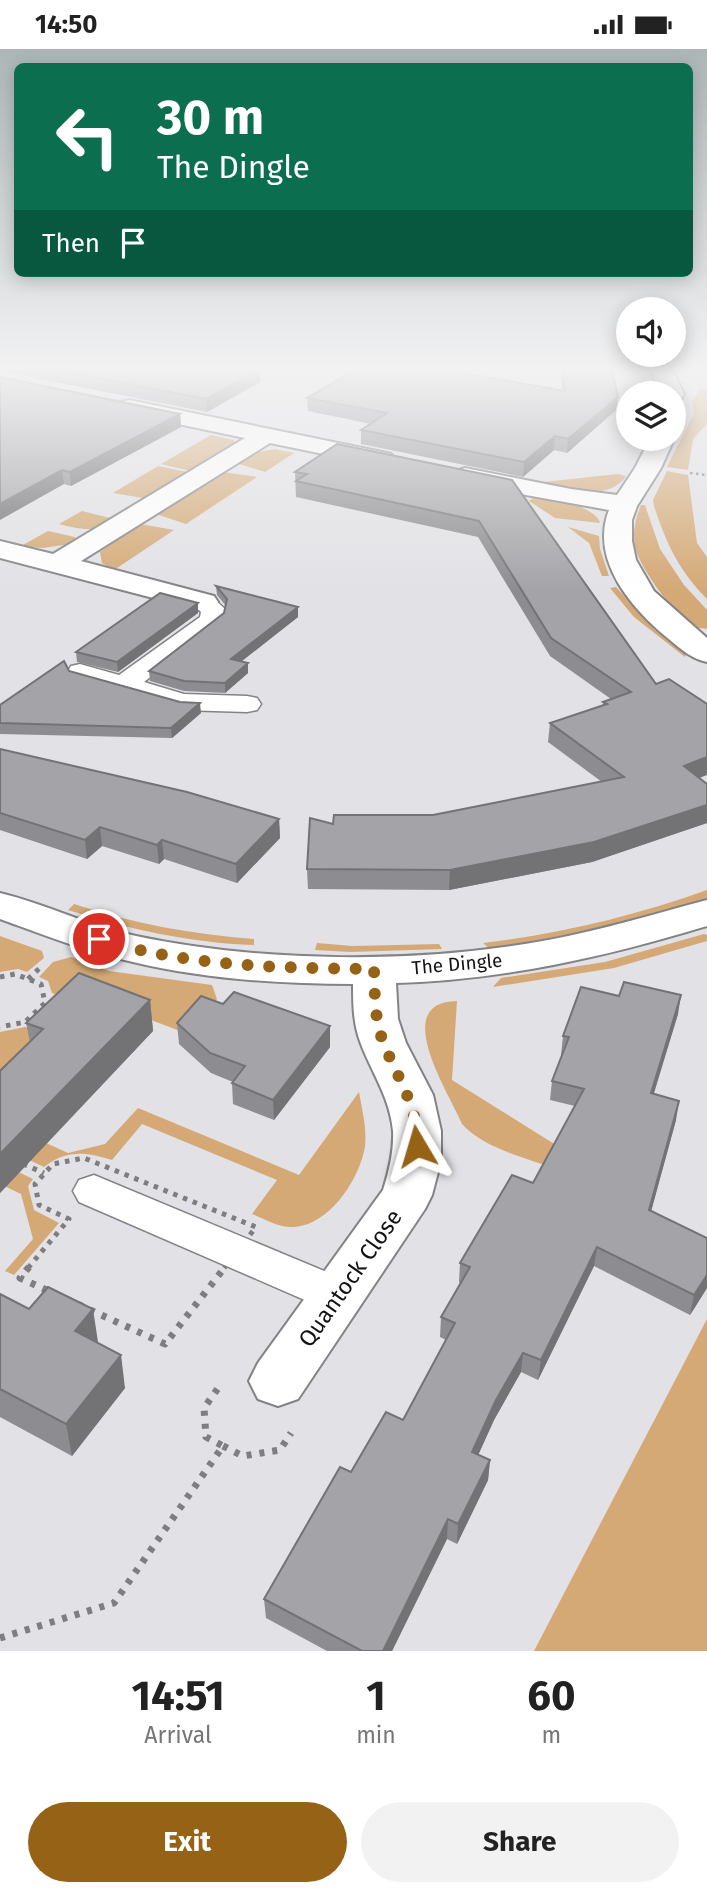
<!DOCTYPE html>
<style>
:root{--surface:#fff;--page:#f2f2f2;--text:#222;--muted:#767676;--accent:#956216}
body{margin:0;font-family:"Fira Sans",sans-serif;background:var(--page);color:var(--text);height:100vh;display:flex;flex-direction:column;font-size:26px;white-space:nowrap}
*{box-sizing:border-box;margin:0}
p{font-size:23px;color:var(--muted)}
.icon{flex:none;width:38px;height:38px;fill:none;stroke:currentColor;stroke-width:2;stroke-linecap:round;stroke-linejoin:round}
.map{position:relative;height:1602px;overflow:hidden}
.drawer{display:flex;flex-direction:column;background:var(--surface);flex:1}
.drawer>*{flex:none}
.top-card{position:absolute;left:14px;top:14px;width:679px;height:214px;border-radius:10px;box-shadow:0 4px 18px #0003;background:#0b6e4f;color:#fff;overflow:hidden}
.controls{position:absolute;left:616px;top:248px;display:grid;gap:14px}
.controls a{display:grid;place-items:center;width:70px;height:70px;border-radius:50%;background:var(--surface);box-shadow:0 4px 18px #0003;font-size:35px}
.pin{position:absolute;display:grid;place-items:center;width:60px;height:60px;color:#fff;margin:-30px;border:4px solid #fff;border-radius:50%;box-shadow:0 2px 7px #0007}
.me{position:absolute;width:77px;margin:-38px;rotate:353deg;stroke-linejoin:round;filter:drop-shadow(0 0 5px #0008)}
.turn{display:flex;align-items:center;gap:24px;height:147px;padding:0 28px;font-size:32px}
.turn .icon{width:91px;height:91px;stroke-width:2.5}
.turn b{display:block;font-size:49px;line-height:60px}
.then{display:flex;align-items:center;height:66px;padding:0 28px;background:#0003;gap:14px;font-size:26px}
.eta{display:flex;justify-content:space-evenly;align-items:center;height:119px;text-align:center}
.eta b{font-size:42px;font-weight:700;line-height:49px}
.button{display:flex;gap:14px;margin-top:auto;padding:14px 28px}
.button a{flex:1;height:80px;border-radius:42px;background:var(--accent);color:#fff;font-size:28px;font-weight:700;line-height:80px;text-align:center}
.button a+a{background:var(--page);color:var(--text)}
.status{display:flex;justify-content:space-between;align-items:center;height:49px;padding:0 35px;background:var(--surface);direction:ltr}
.status svg{height:19px;fill:currentColor}
.map>svg:first-child{display:block}
.green{fill:#d4a975}
.lines{fill:none;stroke-linecap:round;stroke-linejoin:round}
.service-casing{stroke:#838386;stroke-width:3}
.minor-casing{stroke:#838386;stroke-width:4}
.path-far2{stroke:#7e7e80;stroke-width:2.5;stroke-dasharray:2.5 3.5;stroke-linecap:butt}
.path-far1{stroke:#7e7e80;stroke-width:5;stroke-dasharray:4.5 6;stroke-linecap:butt}
.path{stroke:#7e7e80;stroke-width:7;stroke-dasharray:5 8;stroke-linecap:butt}
.service{fill:#fff;fill-rule:evenodd}
.minor{fill:#fff;fill-rule:evenodd}
.wall{fill:#8d8c90}
.shaded-wall{fill:#737275}
.building{fill:#a4a3a7;stroke:#737275;stroke-width:2}
.route{stroke:#956216;stroke-width:12;stroke-dasharray:0 21.6}
.labels{text-anchor:middle;dominant-baseline:central;stroke-width:5;stroke-linejoin:round;paint-order:stroke}
.street-label{font-size:19px;fill:#131314;stroke:#fff}
.near-street-label{font-size:23px;fill:#131314;stroke:#fff}
</style>
<div class="status"><b>14:50</b><svg viewBox="0 0 49 12"><path d="M0 12V9h3v3zM5 12V6h3v6zM10 12V3h3v9zM15 12V0h3v12zM26 1h20v11H26zM47 4h2v5h-2z"/></svg></div>
<div class="map">
<svg width="707" height="1602" viewBox="0 0 707 1602">
<rect width="100%" height="100%" fill="#e2e1e5"/>
<g class="green">
<path d="M700,340L707,341V375L693,390L688,421L667,418L694,364L692,352Z"/>
<path d="M211,386L234,391L235,396L194,423L161,415Z"/>
<path d="M275,400L294,404L265,423L236,414L254,404Z"/>
<path d="M158,417L192,424L149,450L113,444Z"/>
<path d="M667,422L688,426L697,494L707,508V550C678,520 667,496 654,457L653,451Z"/>
<path d="M223,423L257,428L186,475L156,465Z"/>
<path d="M618,425L626,427C608,455 560,438 534,434Z"/>
<path d="M533,449C549,448 596,457 600,474L555,469L529,452Z"/>
<path d="M641,456H645L660,500L684,536L707,561V580C703,579 699,580 696,578C676,569 637,516 634,494C633,480 636,468 641,456Z"/>
<path d="M82,462L110,469L113,473C94,484 80,480 59,475Z"/>
<path d="M140,475L174,481L114,521L102,514L100,503Z"/>
<path d="M568,478L599,487L600,500L609,527H602L589,494Z"/>
<path d="M48,482L75,488L77,494L43,499L21,497Z"/>
<path d="M616,538L654,580L686,605L685,608L634,568L610,539Z"/>
<path d="M707,841V849L634,873L490,900L483,894C560,885 634,867 707,841Z"/>
<path d="M74,855C134,875 192,885 254,890V896C190,894 129,880 68,861Z"/>
<path d="M704,885L707,886V892L614,919L493,938L501,929L605,913Z"/>
<path d="M0,887L42,902L44,909L27,923L18,920L0,923Z"/>
<path d="M317,894L352,897L439,895L442,900L351,903L315,901Z"/>
<path d="M71,908L109,922L212,936L217,950L188,985L90,948L83,955L52,944L48,932L39,928L53,913Z"/>
<path d="M457,952L452,1031L575,1108L558,1121C528,1109 484,1100 462,1075C449,1044 389,953 457,952Z"/>
<path d="M25,978L51,986L0,1036V983Z"/>
<path d="M359,1043C362,1061 367,1079 365,1097C360,1130 329,1177 293,1178C279,1179 265,1170 252,1165L277,1131L142,1075L112,1111C87,1103 66,1100 44,1118L0,1097V1073L68,1104L105,1095L138,1059L299,1126Z"/>
<path d="M0,1114L33,1130L28,1137L34,1161L59,1174L14,1226L5,1222L33,1190L21,1145L0,1135Z"/>
<path d="M707,1270V1602H534Z"/>
</g>
<g class="lines">
<defs>
<g id="service">
<path d="M203,546L212,548L226,561L223,571L144,633L184,645L247,647L257,649L261,655L257,661L247,663L182,661L71,629L67,623L71,617L80,615L119,626L200,568L201,563L191,553L194,548Z"/>
<path d="M94,1126L353,1234L359,1247L353,1260L337,1265L79,1153L73,1142L79,1131Z"/>
</g>
<g id="minor">
<path d="M648,317H670L684,345L681,350L674,352V345H662Z"/>
<path d="M129,351L382,403L391,405L394,410L391,415L382,417L270,394L81,512L214,547L218,553L214,559L203,562L0,509V492L53,505L245,389L121,363L117,358L121,353Z"/>
<path d="M650,390H674L661,419L637,457L632,471V492L636,511L654,542L707,589V613C692,610 682,601 670,591C633,561 589,512 609,461L465,435L456,432L452,427L456,422L465,419L571,440L617,446L635,419Z"/>
<path d="M0,844C46,855 89,877 136,887C264,914 419,915 548,891C602,881 654,865 707,851V877C605,908 503,931 396,934L398,970L406,994L433,1046L441,1082V1112L432,1146L425,1160L298,1350L278,1357L258,1350L249,1332L258,1314L383,1141C389,1122 394,1102 393,1082C390,1049 372,1024 361,995C353,975 353,955 353,935C281,935 204,930 133,913C87,903 44,886 0,870Z"/>
</g>
</defs>
<use href="#service" class="service-casing"/>
<use href="#minor" class="minor-casing"/>
<path class="path-far2" d="M690,424L707,426"/>
<g class="path-far1">
<path d="M0,928L15,925L41,935L45,954L25,973L0,978"/>
<path d="M28,930L43,916"/>
<path d="M23,1115L44,1124"/>
<path d="M28,1219L69,1170L39,1156L35,1135L53,1115L84,1109L256,1178L224,1219"/>
</g>
<g class="path">
<path d="M29,1218L20,1229L165,1295L225,1218"/>
<path d="M223,1397L243,1407L280,1401L291,1384"/>
<path d="M0,1589L114,1554L223,1397L206,1388L204,1359L221,1335"/>
</g>
<use href="#service" class="service"/>
<use href="#minor" class="minor"/>
</g>
<g class="wall">
<path d="M0,317H243L259,320L260,333L207,363L0,322Z"/>
<path d="M562,317L616,361L567,404L554,401L523,428L361,395V381L371,375L308,362L307,349L562,342L561,330Z"/>
<path d="M0,328L180,365L181,378L71,437L64,435Z"/>
<path d="M295,423L512,431L700,729L707,735V774L592,813L449,841L308,840L307,820L333,775L433,766L602,733L548,693L550,674L603,657V653L611,650L550,607L478,488L296,448Z"/>
<path d="M216,537L298,568L241,612L248,624L225,644L184,642L150,632L149,622L224,564L226,557L217,546Z"/>
<path d="M198,554V564L118,623L77,613L76,603Z"/>
<path d="M0,656L201,664L172,689L0,685Z"/>
<path d="M0,700L279,770L280,789L237,834L164,810L159,815L102,797L87,810L0,781Z"/>
<path d="M150,951L153,982L0,1144V1022L30,993L26,974Z"/>
<path d="M223,955L330,977V998L274,1071L233,1055L232,1034L233,1033L211,1024L179,995L177,974Z"/>
<path d="M678,965L653,1045L676,1071L651,1162L707,1189V1239L690,1266L594,1217L538,1331L521,1323L494,1371L478,1406L490,1411L488,1431L457,1495L447,1490L392,1602H327L266,1569L264,1550L351,1423L403,1371L446,1291L440,1288L441,1268L460,1234L459,1233L460,1214L533,1134L575,1057L550,1051L552,1032L562,1006H561L563,987Z"/>
<path d="M0,1245L29,1260L98,1293L97,1294L125,1339L72,1407L0,1368Z"/>
</g>
<g class="shaded-wall">
<path d="M259,320L260,333L207,363L206,350Z"/>
<path d="M618,348L616,361L567,404L568,390Z"/>
<path d="M180,365L181,378L71,437L70,423Z"/>
<path d="M555,387L554,401L523,428L524,413Z"/>
<path d="M62,421L64,435L0,471V455Z"/>
<path d="M198,554V564L118,623L117,613Z"/>
<path d="M298,558V568L232,620L231,610Z"/>
<path d="M248,614V624L225,644V634Z"/>
<path d="M200,654L201,664L172,689L171,679Z"/>
<path d="M707,708V726L681,736L684,717Z"/>
<path d="M707,756V774L592,813L449,841L450,821Z"/>
<path d="M279,770L280,789L237,834L236,815Z"/>
<path d="M100,778L102,797L87,810L85,791Z"/>
<path d="M162,791L164,810L159,815L157,796Z"/>
<path d="M681,946L678,965L648,1064L651,1044Z"/>
<path d="M150,951L153,982L0,1144V1105Z"/>
<path d="M330,977V998L274,1071L273,1051Z"/>
<path d="M679,1052L676,1071L646,1181L649,1161Z"/>
<path d="M597,1198L594,1217L538,1331L541,1311Z"/>
<path d="M707,1226V1239L690,1266L694,1246Z"/>
<path d="M93,1260L98,1293L80,1314L75,1282Z"/>
<path d="M523,1304L521,1323L494,1371L471,1422L472,1403L496,1351Z"/>
<path d="M121,1306L125,1339L72,1407L66,1375Z"/>
<path d="M490,1411L488,1431L457,1495L458,1475Z"/>
<path d="M448,1470L447,1490L392,1602H383Z"/>
</g>
<g class="building">
<path d="M36,317H243L259,320L206,350Z"/>
<path d="M362,317H424L565,342L562,317H611L618,348L568,390L555,387L524,413L361,381L387,364L307,349Z"/>
<path d="M0,328L180,365L70,423L62,421L0,455Z"/>
<path d="M337,395L512,431L656,635L669,630L707,655V708L684,717L707,735V756L594,793L450,821L307,820L310,769L333,775L334,766H433L624,728L550,674L607,655L603,653L631,643L551,589L479,472L296,432L307,425L295,423Z"/>
<path d="M216,537L298,558L231,610L248,614L225,634L184,632L149,622L224,564L227,550Z"/>
<path d="M160,544L198,554L117,613L76,603Z"/>
<path d="M64,612L69,622L180,653L200,654L171,679L0,674V656Z"/>
<path d="M0,700L187,743L279,770L236,815L162,791L157,796L100,778L85,791L0,764Z"/>
<path d="M79,924L150,951L0,1105V1022L43,980L26,974Z"/>
<path d="M624,933L681,946L651,1044L679,1052L649,1161L707,1189V1226L694,1246L597,1198L541,1311L523,1304L496,1351L472,1403L490,1411L458,1475L448,1470L383,1602H362L264,1550L340,1418L351,1423L386,1363L403,1371L455,1274L441,1268L470,1218L460,1214L512,1126L533,1134L584,1040L552,1032L569,988L563,987L581,938L619,947Z"/>
<path d="M234,943L330,977L273,1051L232,1034L245,1017L210,1004L177,974L201,947L223,955Z"/>
<path d="M48,1238L93,1260L75,1282L121,1306L66,1375L0,1340V1245L29,1260Z"/>
</g>
<linearGradient id="sky" x2="0" y2="1"><stop stop-color="#adb6b7"/><stop offset="0.59" stop-color="#f2f2f3"/><stop offset="1" stop-color="#f2f2f3" stop-opacity="0"/></linearGradient>
<rect width="707" height="541" fill="url(#sky)"/>
<g class="lines">
<path class="route" d="M99,890C187,918 283,919 374,920C375,946 374,971 384,995C398,1030 419,1059 417,1097"/>
</g>
<g class="labels">
<g class="street-label">
<text transform="translate(457 915) rotate(-5)">The Dingle</text>
</g>
<g class="near-street-label">
<text transform="translate(350 1229) rotate(-55)">Quantock Close</text>
</g>
</g>
</svg>
<div class="controls">
<a><svg class="icon" aria-label="sound" viewBox="0 0 24 24"><path d="M4 9h4l5-4v14l-5-4H4zM17 9q2 3 0 6"/></svg></a>
<a><svg class="icon" aria-label="layers" viewBox="0 0 24 24"><path d="M12 4l9 5-9 5-9-5zM3 14l9 5 9-5"/></svg></a>
</div>
<div class="pin" style="left:99px;top:890px;background:#d93025"><svg class="icon" aria-label="arrive" viewBox="0 0 24 24"><path d="M6 21V4h12l-3 4 3 4H6"/></svg></div>
<svg class="me" style="left:417px;top:1097px" viewBox="-20 -20 40 40"><path d="M0-17L14 15 0 8-14 15z" fill="#956216" stroke="#fff" stroke-width="4"/></svg>
<div class="top-card">
<div class="turn"><svg class="icon" aria-label="left" viewBox="0 0 24 24"><path d="M17 20v-9H6M10 6l-5 5 5 5"/></svg><div><b>30 m</b>The Dingle</div></div>
<div class="then">Then<svg class="icon" aria-label="arrive" viewBox="0 0 24 24"><path d="M6 21V4h12l-3 4 3 4H6"/></svg></div>
</div>
</div>
<section class="drawer">
<div class="eta">
<div><b>14:51</b><p>Arrival</p></div>
<div><b>1</b><p>min</p></div>
<div><b>60</b><p>m</p></div>
</div>
<div class="button"><a>Exit</a><a>Share</a></div>
</section>
